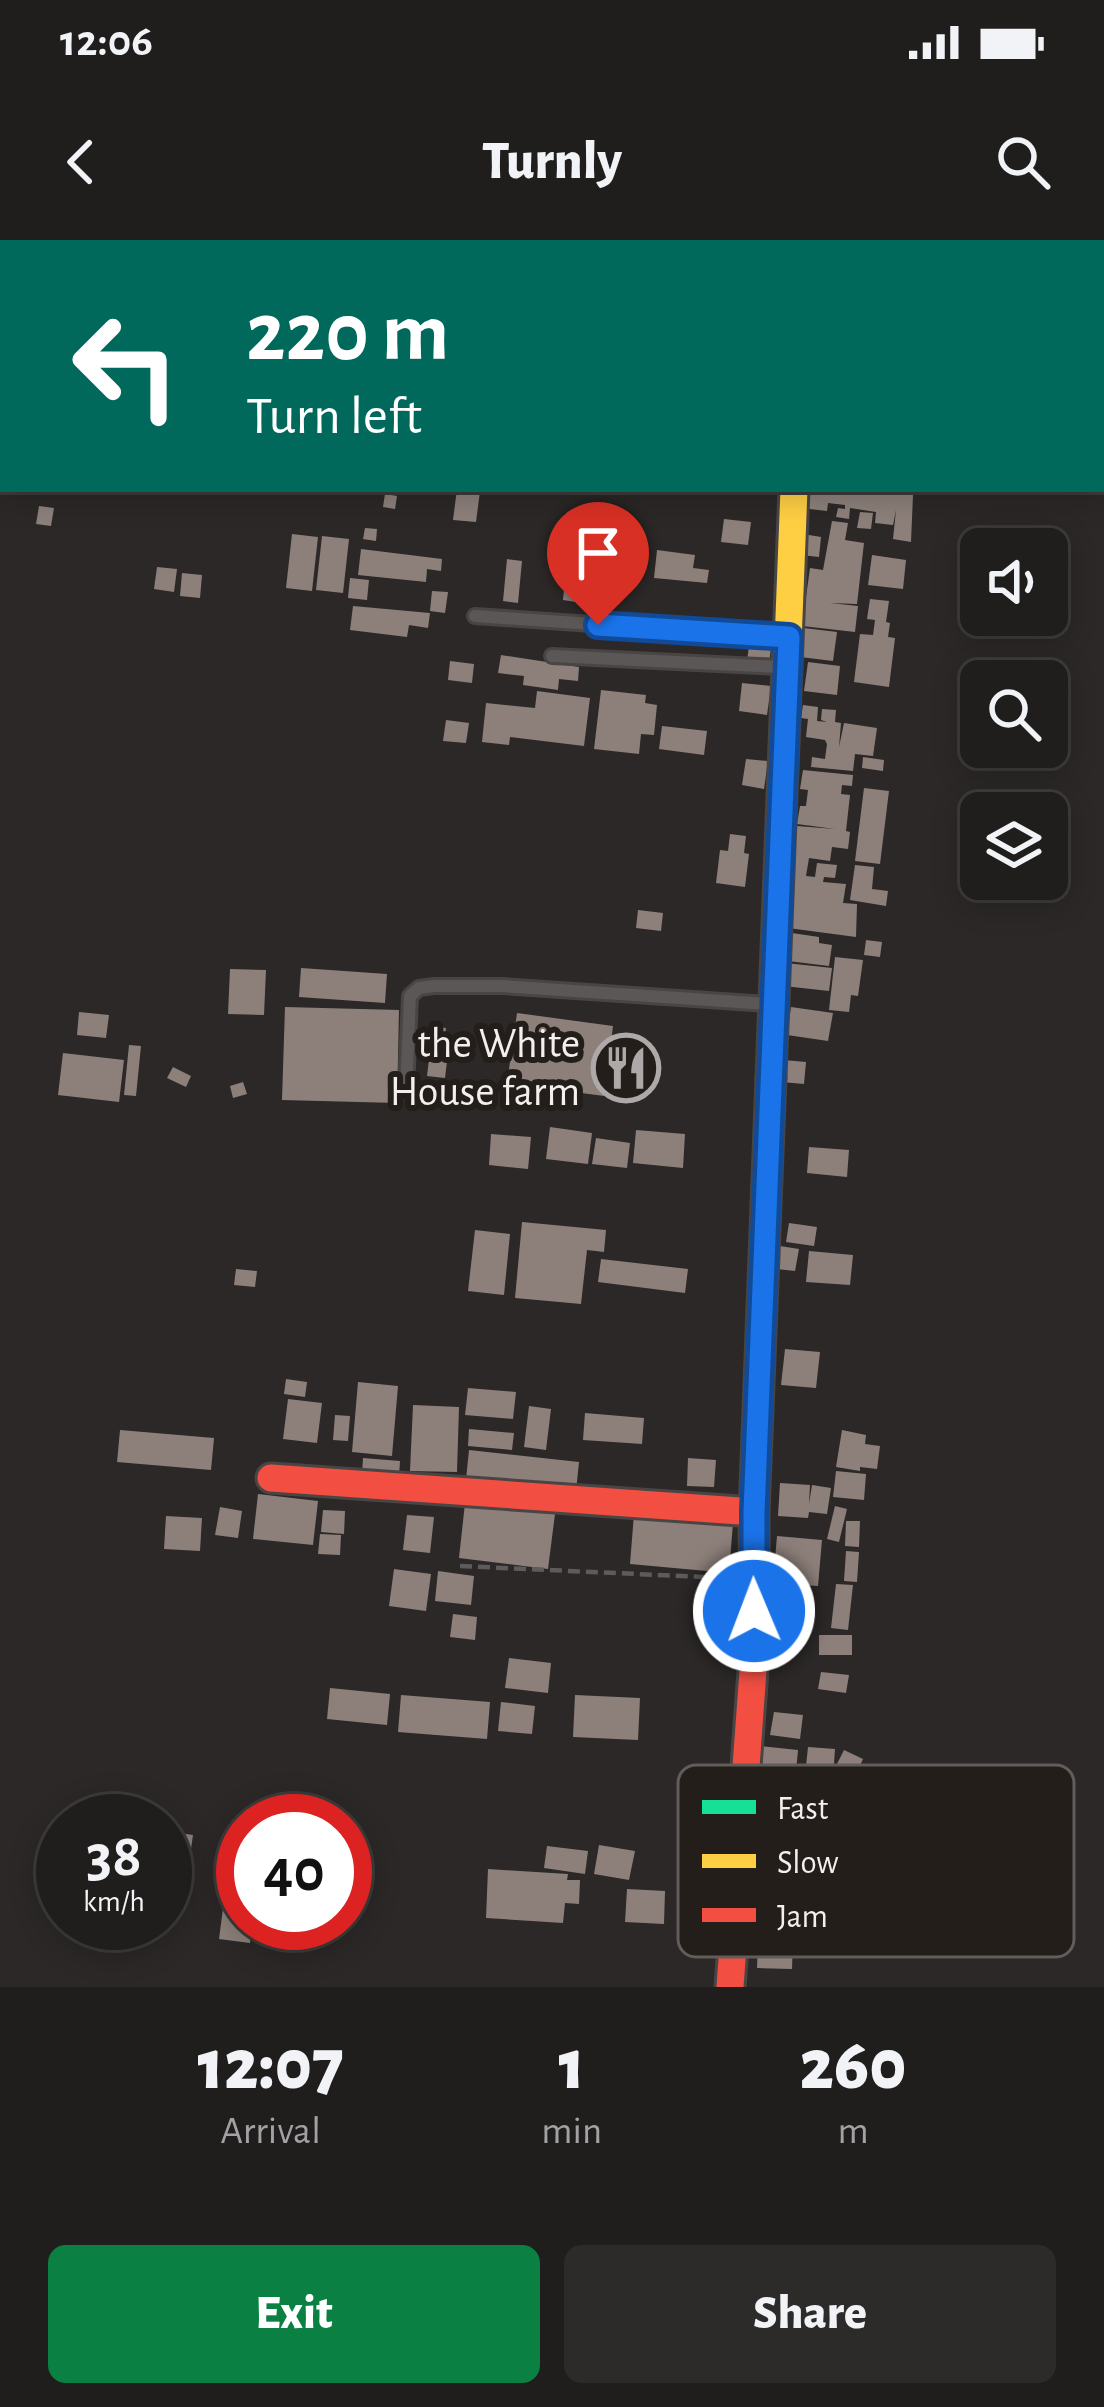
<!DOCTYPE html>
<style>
:root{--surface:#201e1d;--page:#2d2b2a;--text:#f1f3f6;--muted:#a2a2a4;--line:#3d3c3b;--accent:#0b8043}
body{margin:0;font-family:"Alegreya Sans",sans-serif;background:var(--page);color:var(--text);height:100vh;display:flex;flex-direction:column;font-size:45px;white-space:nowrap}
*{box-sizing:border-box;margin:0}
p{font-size:39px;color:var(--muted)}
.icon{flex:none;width:66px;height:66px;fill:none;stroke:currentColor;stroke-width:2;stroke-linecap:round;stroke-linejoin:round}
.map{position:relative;height:1747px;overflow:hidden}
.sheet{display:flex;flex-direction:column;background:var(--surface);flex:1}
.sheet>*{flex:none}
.banner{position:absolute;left:0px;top:0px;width:1104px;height:252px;box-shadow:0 6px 30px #0003,0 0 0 3px var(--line);background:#00695c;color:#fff;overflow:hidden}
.buttons{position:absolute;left:960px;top:288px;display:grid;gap:24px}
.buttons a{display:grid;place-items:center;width:108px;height:108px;border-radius:18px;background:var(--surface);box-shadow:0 6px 30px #0003,0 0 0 3px var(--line);font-size:60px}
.speed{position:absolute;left:36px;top:1554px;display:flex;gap:24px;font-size:60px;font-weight:700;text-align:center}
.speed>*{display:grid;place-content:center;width:156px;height:156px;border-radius:50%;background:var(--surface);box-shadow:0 6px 30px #0003,0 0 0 3px var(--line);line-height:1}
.speed small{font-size:30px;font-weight:400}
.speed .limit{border:18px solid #d22;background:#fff;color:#111}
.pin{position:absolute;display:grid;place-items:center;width:102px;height:102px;color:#fff;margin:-123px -51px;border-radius:50% 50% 50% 0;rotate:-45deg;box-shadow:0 0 12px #0007}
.pin .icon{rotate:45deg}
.me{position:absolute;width:132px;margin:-66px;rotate:359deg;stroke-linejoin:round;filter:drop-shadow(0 0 9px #0008)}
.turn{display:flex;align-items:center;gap:42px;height:252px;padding:0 48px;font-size:54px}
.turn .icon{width:156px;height:156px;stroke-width:2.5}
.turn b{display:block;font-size:84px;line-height:102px}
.eta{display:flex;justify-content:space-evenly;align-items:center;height:204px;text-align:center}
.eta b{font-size:72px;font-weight:800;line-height:84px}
.primary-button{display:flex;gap:24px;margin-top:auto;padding:24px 48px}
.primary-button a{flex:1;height:138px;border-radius:18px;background:var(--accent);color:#fff;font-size:48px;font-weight:800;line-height:138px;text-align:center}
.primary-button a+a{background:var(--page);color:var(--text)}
.status{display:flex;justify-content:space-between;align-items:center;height:84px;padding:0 60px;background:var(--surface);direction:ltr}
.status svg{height:33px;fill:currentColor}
header{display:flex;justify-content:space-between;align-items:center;height:156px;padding:0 48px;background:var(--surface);font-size:54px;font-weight:800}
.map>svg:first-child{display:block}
.building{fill:#8d807b}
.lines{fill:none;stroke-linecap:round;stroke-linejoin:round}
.lane-casing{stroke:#494545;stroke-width:18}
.street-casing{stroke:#494545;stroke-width:30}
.fast-casing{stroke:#494545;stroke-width:33}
.slow-casing{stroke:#494545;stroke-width:33}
.jam-casing{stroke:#494545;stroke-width:33}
.path{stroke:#5d5b5b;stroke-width:4.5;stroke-dasharray:12 6;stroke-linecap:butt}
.lane{stroke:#5a5756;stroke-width:12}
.street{stroke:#5a5756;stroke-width:24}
.fast{stroke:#16e098;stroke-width:27}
.slow{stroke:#ffcf43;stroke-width:27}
.jam{stroke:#f24e42;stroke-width:27}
.route-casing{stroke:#114b97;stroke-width:30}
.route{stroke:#1a73e8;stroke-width:21}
.labels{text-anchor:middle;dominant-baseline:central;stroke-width:12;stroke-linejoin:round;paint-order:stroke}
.poi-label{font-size:42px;fill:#f4efee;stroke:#241e1b;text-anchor:end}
.key{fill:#241e1b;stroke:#625d5a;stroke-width:3}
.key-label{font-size:33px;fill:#f4efee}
</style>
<div class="status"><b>12:06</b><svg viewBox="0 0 49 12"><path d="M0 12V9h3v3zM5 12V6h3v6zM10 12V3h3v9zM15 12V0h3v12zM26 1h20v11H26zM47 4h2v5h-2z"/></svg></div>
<header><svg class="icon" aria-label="back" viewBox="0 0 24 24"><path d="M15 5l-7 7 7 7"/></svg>Turnly<svg class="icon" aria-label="search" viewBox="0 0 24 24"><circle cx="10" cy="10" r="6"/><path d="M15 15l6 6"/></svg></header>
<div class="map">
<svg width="1104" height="1747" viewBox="0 0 1104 1747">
<rect width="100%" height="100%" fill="#2b2827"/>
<g class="building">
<path d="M457,249L480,251L476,282L453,280Z"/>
<path d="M804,249H896V253L913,255L911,302L893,299L896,270L893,285L875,283L876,272L850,268L849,279L836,277L838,268L845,269V265L828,263L827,271L801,268Z"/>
<path d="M385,254L397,256L395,269L383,267Z"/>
<path d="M39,266L54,268L51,286L36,284Z"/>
<path d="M860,272L873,273L871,289L857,288Z"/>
<path d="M568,277L584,279L583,294L566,292Z"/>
<path d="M724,279L751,282L748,305L721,302Z"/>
<path d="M832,281L848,283L845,300L864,303L857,364L830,363L858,366L855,392L802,386L810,328L823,330Z"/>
<path d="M365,288L377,289L376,301L363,299Z"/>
<path d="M292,294L318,297L312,351L286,348Z"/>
<path d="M803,294L821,297L819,317L801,315Z"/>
<path d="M322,296L349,299L343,353L316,350Z"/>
<path d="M361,309L442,319L441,331L427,329L426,342L358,335Z"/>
<path d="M657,310L695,315L693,328L709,330L707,343L654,338Z"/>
<path d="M561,314L595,318L592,343H595L594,351L608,352L607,367L563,360L565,339L558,338Z"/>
<path d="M872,315L906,320L903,349L868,345Z"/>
<path d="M507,319L522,321L518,363L503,361Z"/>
<path d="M157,327L177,329L174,352L154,349Z"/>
<path d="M182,333L202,335L200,358L180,356Z"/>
<path d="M350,338L369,340L367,360L348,358Z"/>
<path d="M961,342L981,344V361L960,359Z"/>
<path d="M432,351L448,352L445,373L430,371Z"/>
<path d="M870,359L889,361L886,382L890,383L888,397L895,398L889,447L854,442L860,394L873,395L875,380L867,379Z"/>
<path d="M353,366L430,373L428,388L409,385L407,397L350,390Z"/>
<path d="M804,388L837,392L833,421L800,417Z"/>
<path d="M749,405L771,407L769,425L747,422Z"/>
<path d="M501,415L579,427L578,441L559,439L558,450L523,445L524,436L498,433Z"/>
<path d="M450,421L474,424L472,443L448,440Z"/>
<path d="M808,422L840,426L837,455L804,451Z"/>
<path d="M742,443L771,446L767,475L739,471Z"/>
<path d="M601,450L646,455L645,463L657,465L654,495L641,494L639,514L594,509Z"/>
<path d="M537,451L590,458L584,506L510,497L509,505L482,502L486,463L535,468Z"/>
<path d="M803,465L818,467L817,481L827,482L821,480L822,469L836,470L835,482L841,483L839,507L844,483L877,488L873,516L855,514L853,531L811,527L812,517L825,519L827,504L825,500L806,497L808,479L801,478Z"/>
<path d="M446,480L469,483L466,503L443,501Z"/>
<path d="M662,486L707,491L704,515L659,509Z"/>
<path d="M863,517L884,520L883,531L862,528Z"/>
<path d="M746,519L768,521L764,549L742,545Z"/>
<path d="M803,530L853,535L852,546L842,545L841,554L850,555L846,591L850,592L848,609L832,607L830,621L809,618L806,636L815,637L817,623L837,625L835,638L824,637L823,642L846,644L843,663L857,664L856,697L788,688L797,586L835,589L797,584L800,566H806L808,550L800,549Z"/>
<path d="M864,548L889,551L880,624L855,621Z"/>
<path d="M730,594L746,596L744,613L749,614L745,647L716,643L720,610L728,611Z"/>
<path d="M855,625L874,627L872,649L888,651L886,666L850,660Z"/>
<path d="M638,670L663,673L661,691L636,688Z"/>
<path d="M792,693L819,697V703L832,705L829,726L788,721Z"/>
<path d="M866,700L882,702L880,717L864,715Z"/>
<path d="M835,717L863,720L858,756L851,755L849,772L829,770Z"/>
<path d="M786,723L832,728L829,751L784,746Z"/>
<path d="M301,728L387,734L385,763L299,757Z"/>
<path d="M230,729L266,730L264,775L228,774Z"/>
<path d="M285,767L399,770L397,863L282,860Z"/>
<path d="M791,767L833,773L828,801L787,795Z"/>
<path d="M79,772L109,775L106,798L77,795Z"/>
<path d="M517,773L613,786L604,856L507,843Z"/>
<path d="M429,785L446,788L444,807L426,805Z"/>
<path d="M129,805L141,806L136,856L124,855Z"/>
<path d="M430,811L448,813L445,838L427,836Z"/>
<path d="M63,813L124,820L119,862L58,855Z"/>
<path d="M784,820L806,822L804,844L781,842Z"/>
<path d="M173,827L191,836L186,847L167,838Z"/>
<path d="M243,842L247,854L233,858L230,846Z"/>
<path d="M550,887L592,893L588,924L546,919Z"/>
<path d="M636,890L685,894L683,928L633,923Z"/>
<path d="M491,894L531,897L528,929L489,925Z"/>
<path d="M596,898L630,903L627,928L592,924Z"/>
<path d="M809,907L849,910L847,937L807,933Z"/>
<path d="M522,982L606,990L604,1012L587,1010L581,1064L515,1058Z"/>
<path d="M789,983L817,987L814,1006L786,1002Z"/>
<path d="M475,990L510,994L504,1055L468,1051Z"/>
<path d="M780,1006L799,1009L795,1031L777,1029Z"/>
<path d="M809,1011L853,1015L850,1045L806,1042Z"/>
<path d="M601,1019L688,1029L685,1053L598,1042Z"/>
<path d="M236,1029L257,1031L255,1047L234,1045Z"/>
<path d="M785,1109L820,1112L816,1148L781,1145Z"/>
<path d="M286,1139L307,1142L305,1157L284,1154Z"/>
<path d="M358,1142L398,1146L392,1216L352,1212Z"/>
<path d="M468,1148L516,1152L513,1179L465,1175Z"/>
<path d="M288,1159L322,1163L317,1203L283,1199Z"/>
<path d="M413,1165L459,1167L457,1232L410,1231Z"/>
<path d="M529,1166L551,1169L546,1210L524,1207Z"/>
<path d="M585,1173L644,1178L642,1204L583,1200Z"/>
<path d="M335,1175L350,1176L348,1201L333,1200Z"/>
<path d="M469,1189L514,1193L512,1210L468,1206Z"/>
<path d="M120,1190L214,1198L211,1230L117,1222Z"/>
<path d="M842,1190L866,1195L865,1204L880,1206L877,1229L860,1227V1231L836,1227Z"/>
<path d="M469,1210L579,1222L576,1251L466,1239Z"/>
<path d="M363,1218L400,1221L399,1237L362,1234Z"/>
<path d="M688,1218L716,1220L714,1247L687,1246Z"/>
<path d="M836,1231L866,1234L864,1260L833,1257Z"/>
<path d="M780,1243L810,1245L809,1264L812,1245L831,1248L827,1274L809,1272L808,1278L778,1276Z"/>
<path d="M258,1254L318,1261L313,1305L253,1299Z"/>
<path d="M465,1263L555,1274L548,1329L459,1318Z"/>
<path d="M835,1266L847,1269L839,1302L827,1299Z"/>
<path d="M220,1267L242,1271L238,1298L215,1295Z"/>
<path d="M323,1270L345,1271L344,1294L321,1292Z"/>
<path d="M634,1274L733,1283L729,1333L630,1324Z"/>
<path d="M407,1275L434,1277L430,1313L403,1310Z"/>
<path d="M166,1276L202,1278L200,1311L164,1309Z"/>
<path d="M846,1281H860L859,1307L845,1306Z"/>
<path d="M320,1294L341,1295L340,1315L318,1314Z"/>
<path d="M777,1296L822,1300L818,1346L773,1343Z"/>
<path d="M846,1311L859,1312L857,1342L844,1341Z"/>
<path d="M394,1329L431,1334L426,1371L389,1366Z"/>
<path d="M438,1331L474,1336L471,1365L435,1361Z"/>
<path d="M836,1344L853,1345L848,1390L831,1388Z"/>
<path d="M453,1374L477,1377L475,1400L450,1397Z"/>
<rect x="819" y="1395" width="33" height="20"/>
<path d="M509,1418L551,1423L548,1453L505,1448Z"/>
<path d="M821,1432L849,1435L846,1453L818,1449Z"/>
<path d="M330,1448L390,1454L387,1485L327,1479Z"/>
<path d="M401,1455L490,1462L487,1499L398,1492Z"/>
<path d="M575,1455L640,1458L638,1500L573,1497Z"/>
<path d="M501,1462L535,1466L532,1494L498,1491Z"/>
<path d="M774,1472L803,1475L800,1499L770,1495Z"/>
<path d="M759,1506L798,1510L794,1553L755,1549Z"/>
<path d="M808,1507L835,1509L833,1538L805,1536Z"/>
<path d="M844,1510L863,1519L855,1537L835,1528Z"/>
<path d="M165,1591L193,1595L189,1623L165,1620Z"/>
<path d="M599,1605L635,1611L629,1640L594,1634Z"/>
<path d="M547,1606L588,1611L585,1634L544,1628Z"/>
<path d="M488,1629L568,1634L567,1640H580L579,1664L565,1663L563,1683L486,1678Z"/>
<path d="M627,1649L665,1651L664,1684L625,1682Z"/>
<path d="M223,1668L243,1670V1683H252L250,1703L219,1699Z"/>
<path d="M758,1696L793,1698L792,1729L757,1728Z"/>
</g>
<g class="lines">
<defs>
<g id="lane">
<path d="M475,376L782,397"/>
<path d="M552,416L780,427"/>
<path d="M406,850L410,756L419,748L434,746H502L767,764"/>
</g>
<path id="street" d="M1101,139H1104"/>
<path id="fast" d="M800,0V3"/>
<path id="slow" d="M771,837L794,249"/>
<g id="jam">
<path d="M271,1238L754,1272"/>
<path d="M730,1747L755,1403L754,1272L771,837"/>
</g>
</defs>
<use href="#lane" class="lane-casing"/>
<use href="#street" class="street-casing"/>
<use href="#fast" class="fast-casing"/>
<use href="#slow" class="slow-casing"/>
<use href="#jam" class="jam-casing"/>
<path class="path" d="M460,1326L725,1338"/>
<use href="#lane" class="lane"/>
<use href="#street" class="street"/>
<use href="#fast" class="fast"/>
<use href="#slow" class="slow"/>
<use href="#jam" class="jam"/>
</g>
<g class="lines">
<defs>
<path id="route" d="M598,385L789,397L754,1272V1371"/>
</defs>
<use href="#route" class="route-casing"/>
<use href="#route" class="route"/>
</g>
<defs>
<symbol id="restaurant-ring" viewBox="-11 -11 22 22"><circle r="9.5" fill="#241e1b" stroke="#aea9a8" stroke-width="1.5"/><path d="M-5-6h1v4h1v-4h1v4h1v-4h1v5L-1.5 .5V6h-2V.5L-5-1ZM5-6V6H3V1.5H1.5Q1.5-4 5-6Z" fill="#aea9a8"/></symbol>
</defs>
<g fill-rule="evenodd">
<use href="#restaurant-ring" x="588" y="790" width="76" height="76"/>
</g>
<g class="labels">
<g class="poi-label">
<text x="580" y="804">the White<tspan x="580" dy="48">House farm</tspan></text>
</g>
</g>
<rect x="678" y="1525" width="396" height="192" rx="18" class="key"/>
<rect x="702" y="1560" width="54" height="14" fill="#16e098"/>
<rect x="702" y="1614" width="54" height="14" fill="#ffcf43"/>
<rect x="702" y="1668" width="54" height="14" fill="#f24e42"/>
<g class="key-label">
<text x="777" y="1579">Fast</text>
<text x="777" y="1633">Slow</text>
<text x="777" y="1687">Jam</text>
</g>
</svg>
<div class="buttons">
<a><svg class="icon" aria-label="sound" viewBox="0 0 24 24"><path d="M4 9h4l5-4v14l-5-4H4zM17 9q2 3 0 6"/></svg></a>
<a><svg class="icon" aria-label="search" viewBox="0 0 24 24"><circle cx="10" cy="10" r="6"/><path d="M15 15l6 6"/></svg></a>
<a><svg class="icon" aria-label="layers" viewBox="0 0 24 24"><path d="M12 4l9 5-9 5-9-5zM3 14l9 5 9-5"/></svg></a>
</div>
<div class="speed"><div>38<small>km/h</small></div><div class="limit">40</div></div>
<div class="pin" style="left:598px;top:385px;background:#d93025"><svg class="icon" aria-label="arrive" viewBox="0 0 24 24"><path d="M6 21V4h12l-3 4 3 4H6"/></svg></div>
<svg class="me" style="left:754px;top:1371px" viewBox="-20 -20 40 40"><circle r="17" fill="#1a73e8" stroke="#fff" stroke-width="3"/><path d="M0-11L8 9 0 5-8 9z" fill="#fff"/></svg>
<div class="banner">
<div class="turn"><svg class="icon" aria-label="left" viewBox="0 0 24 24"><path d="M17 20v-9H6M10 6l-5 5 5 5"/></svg><div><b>220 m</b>Turn left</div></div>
</div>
</div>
<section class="sheet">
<div class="eta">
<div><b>12:07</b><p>Arrival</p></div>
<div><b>1</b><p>min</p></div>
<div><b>260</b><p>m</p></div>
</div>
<div class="primary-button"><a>Exit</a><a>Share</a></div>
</section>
